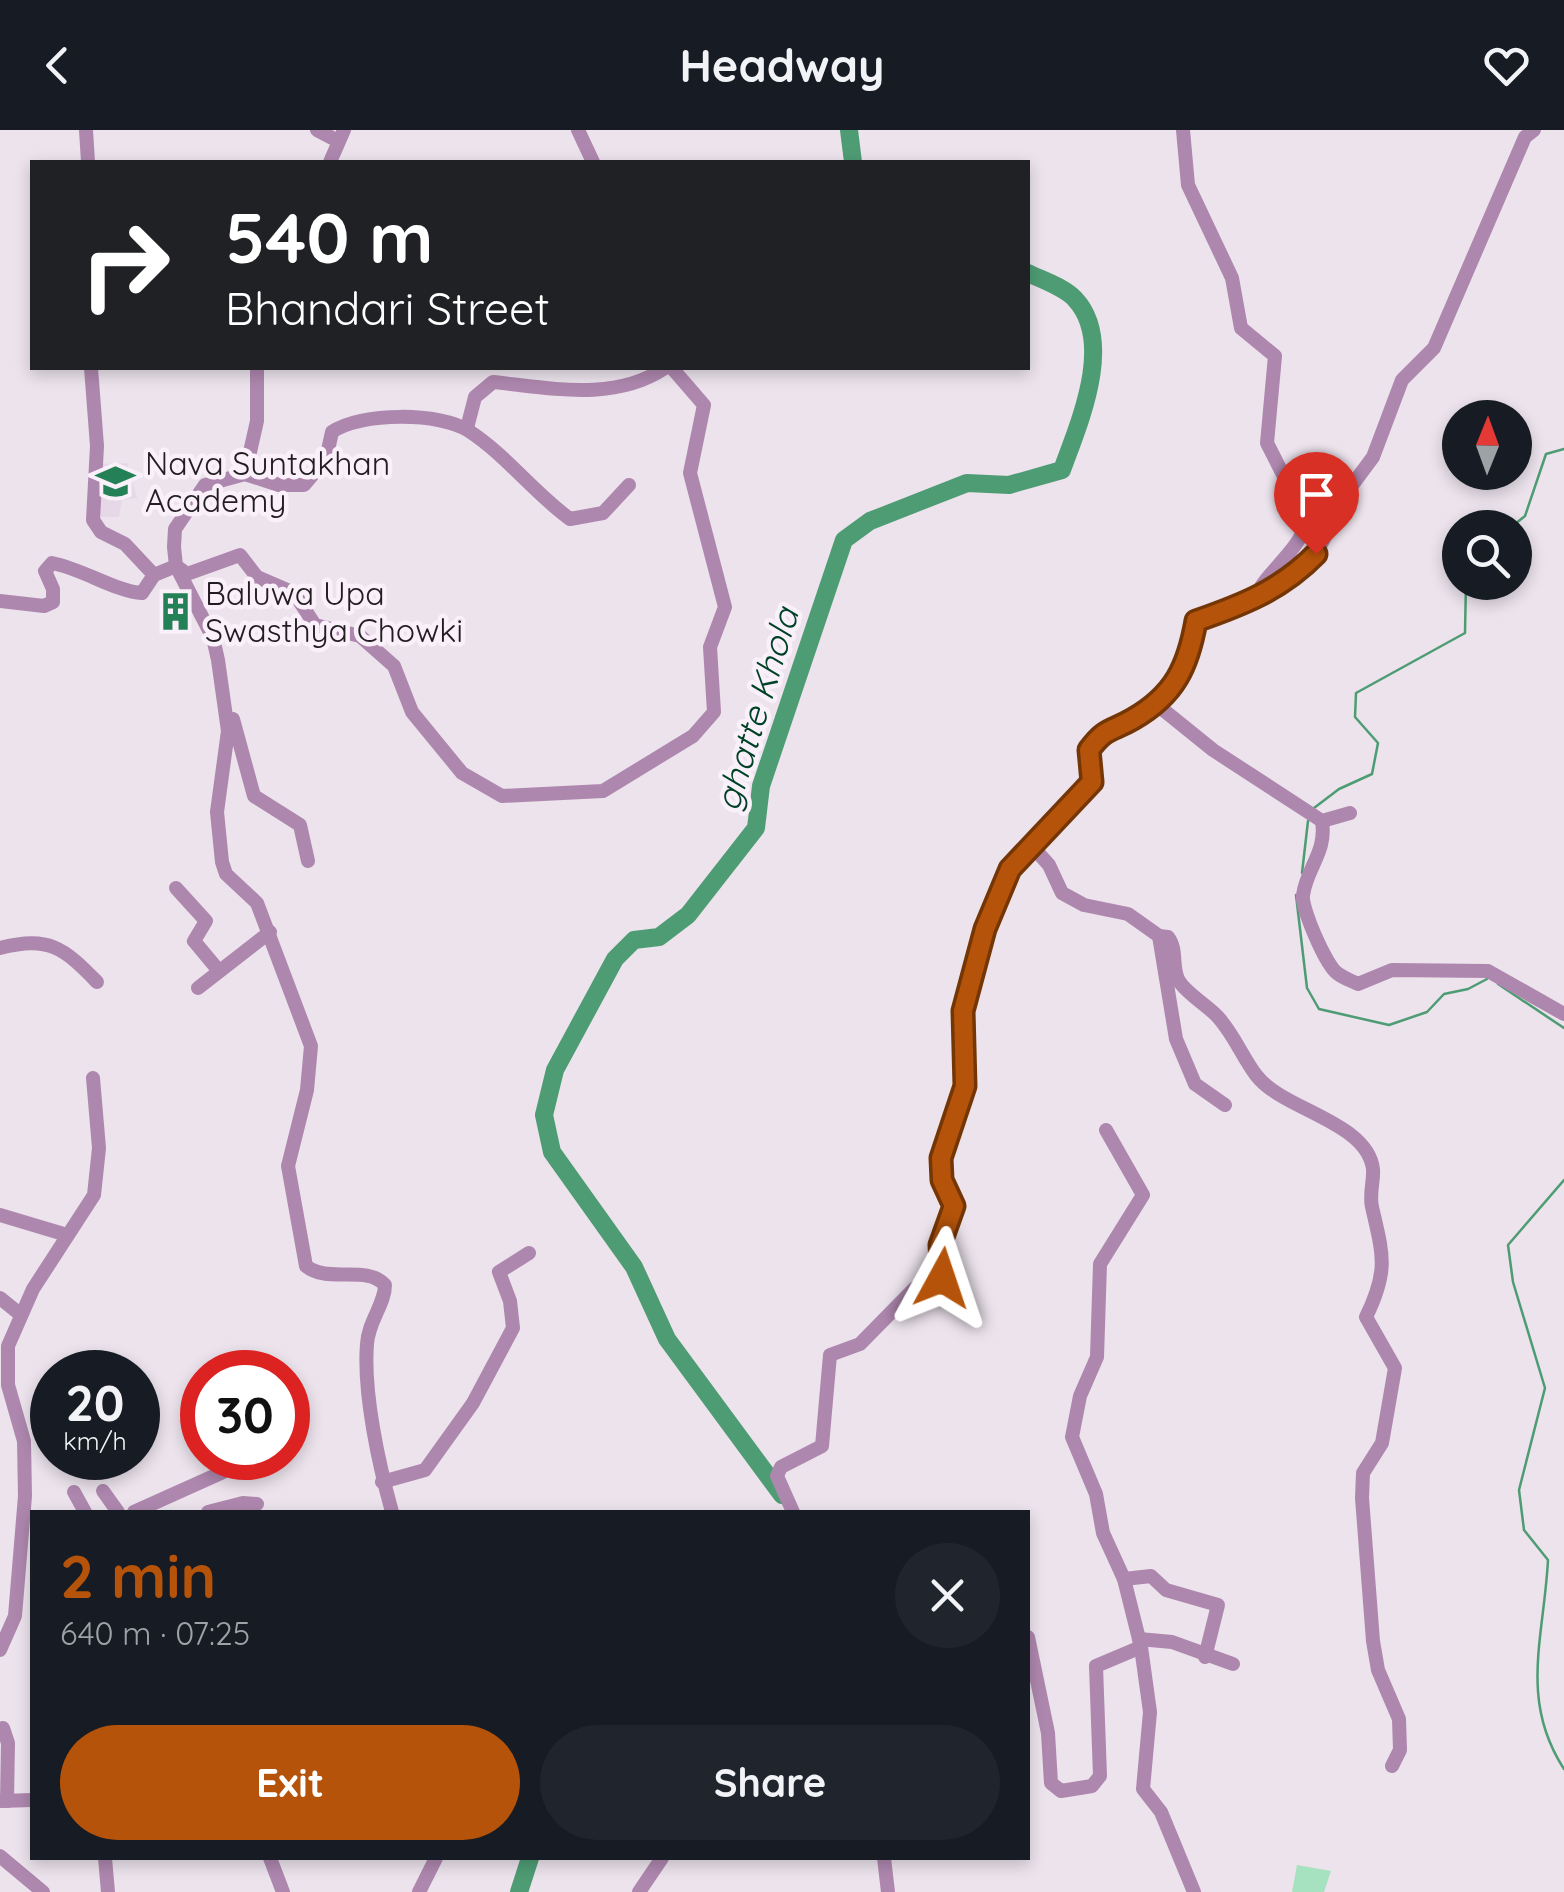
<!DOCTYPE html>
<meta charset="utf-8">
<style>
:root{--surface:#171b24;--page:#20242c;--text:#f1f3f6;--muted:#9ea1a6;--accent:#b45309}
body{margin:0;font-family:Quicksand,sans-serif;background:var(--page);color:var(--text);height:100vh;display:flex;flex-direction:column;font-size:38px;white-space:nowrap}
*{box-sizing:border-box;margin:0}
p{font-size:32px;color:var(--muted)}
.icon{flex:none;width:55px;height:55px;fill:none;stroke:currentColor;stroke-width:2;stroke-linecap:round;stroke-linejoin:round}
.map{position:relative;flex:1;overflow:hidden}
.details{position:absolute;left:30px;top:1380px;width:1000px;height:350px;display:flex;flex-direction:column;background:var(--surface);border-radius:0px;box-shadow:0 5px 15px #0003}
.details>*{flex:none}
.hud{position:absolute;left:30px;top:30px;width:1000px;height:210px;border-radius:0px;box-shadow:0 5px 15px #0003;background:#202124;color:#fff;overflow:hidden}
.needle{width:65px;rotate:1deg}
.fabs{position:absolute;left:1442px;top:270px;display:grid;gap:20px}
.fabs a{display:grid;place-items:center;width:90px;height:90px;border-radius:50%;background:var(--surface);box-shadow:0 5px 15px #0003;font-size:50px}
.speed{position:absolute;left:30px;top:1220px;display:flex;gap:20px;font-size:50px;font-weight:700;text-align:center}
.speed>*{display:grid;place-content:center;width:130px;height:130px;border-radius:50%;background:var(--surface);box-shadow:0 5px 15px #0003;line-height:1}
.speed small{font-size:25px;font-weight:400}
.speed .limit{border:15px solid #d22;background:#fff;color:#111}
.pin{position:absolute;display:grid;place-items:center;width:85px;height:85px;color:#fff;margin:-102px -42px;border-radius:50% 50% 50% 0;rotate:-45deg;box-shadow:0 0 10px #0007}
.pin .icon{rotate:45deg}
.me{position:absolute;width:110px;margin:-55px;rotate:5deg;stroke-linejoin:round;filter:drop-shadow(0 0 8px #0008)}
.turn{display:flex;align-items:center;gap:35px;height:210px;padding:0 30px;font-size:45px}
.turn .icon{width:130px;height:130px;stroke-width:2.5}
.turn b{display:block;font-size:70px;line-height:85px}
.round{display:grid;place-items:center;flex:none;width:105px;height:105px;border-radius:52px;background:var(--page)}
.head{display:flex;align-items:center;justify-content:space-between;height:170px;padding:0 30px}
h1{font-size:60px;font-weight:800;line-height:75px;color:var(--accent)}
.cta{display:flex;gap:20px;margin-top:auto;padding:20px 30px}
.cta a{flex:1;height:115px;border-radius:60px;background:var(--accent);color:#fff;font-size:40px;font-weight:800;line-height:115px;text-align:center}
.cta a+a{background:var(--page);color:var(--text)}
header{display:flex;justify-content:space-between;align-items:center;height:130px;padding:0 30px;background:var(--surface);font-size:45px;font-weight:800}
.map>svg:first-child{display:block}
.built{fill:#e7d8e7}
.green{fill:#a7e2c0}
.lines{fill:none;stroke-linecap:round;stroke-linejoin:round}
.stream{stroke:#4e9c74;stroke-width:2.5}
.river{stroke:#4e9c74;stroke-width:18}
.minor{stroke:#ae87ae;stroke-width:14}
.route-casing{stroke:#753606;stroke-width:25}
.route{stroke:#b45309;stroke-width:18}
.labels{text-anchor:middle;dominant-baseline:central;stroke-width:9;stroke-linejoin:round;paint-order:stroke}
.poi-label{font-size:32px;fill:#211d21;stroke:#faf0f9;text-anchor:start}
.water-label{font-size:35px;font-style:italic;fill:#004227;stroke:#faf0f9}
</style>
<header><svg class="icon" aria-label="back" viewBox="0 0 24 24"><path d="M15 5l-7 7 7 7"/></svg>Headway<svg class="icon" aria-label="heart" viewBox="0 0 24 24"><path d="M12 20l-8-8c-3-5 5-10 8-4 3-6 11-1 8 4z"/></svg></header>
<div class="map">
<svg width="1564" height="1762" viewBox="0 0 1564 1762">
<rect width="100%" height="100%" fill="#ece3ec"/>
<path class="built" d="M127,333L137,368L122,370L119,387H96L99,334Z"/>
<path class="green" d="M1297,1735L1331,1741L1324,1762H1292Z"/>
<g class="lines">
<g class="stream">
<path d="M1510,398L1525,386L1546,324L1564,319"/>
<path d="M1314,678L1339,659L1372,644L1378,613L1355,587L1356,563L1465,503L1466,452"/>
<path d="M1302,743L1308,691"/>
<path d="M1296,765L1307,858L1319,879L1389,895L1427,882L1444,864L1468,859L1487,849"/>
<path d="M1498,854L1564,898"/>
<path d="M1564,1050L1508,1115L1513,1152L1545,1258L1519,1360L1524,1400L1548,1430C1544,1507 1519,1570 1564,1639"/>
</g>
<g class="river">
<path d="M849,0L853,32"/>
<path d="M782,1365L667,1209L634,1137L552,1022L544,985L555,940L615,829L634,810L659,807L688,785L756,698L761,656L844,410L870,391L967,353L1009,355L1062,340C1079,293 1115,212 1075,169C1064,157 1042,150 1028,143"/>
<path d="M519,1762L530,1728"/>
</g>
<g class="minor">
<path d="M86,0L88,32"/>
<path d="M317,0L338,11"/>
<path d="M578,0L593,32"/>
<path d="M1183,0L1188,55L1232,148L1241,198L1275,226L1267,313L1307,392C1297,424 1266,441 1252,472"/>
<path d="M330,32L344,0"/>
<path d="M91,238L97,316L93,390L101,402L125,414L154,445"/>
<path d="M257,238V291L245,344L205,355L175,399L174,417L176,436L213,508L218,530L228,601L217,682L222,732L226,744L257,773L311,916L307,960L288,1036L306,1136C328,1154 366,1134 385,1155C385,1174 368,1192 367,1214C363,1263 379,1335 392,1382"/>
<path d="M467,298L475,267L493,252C551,258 614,272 665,238"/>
<path d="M245,344L279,355H304L326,329L332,302C360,282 441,282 469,301C506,325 534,363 570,389L603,383L629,355"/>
<path d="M176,436L187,444L240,425L257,447L294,463L315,495L360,506L394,536L412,582L462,643L502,666L603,661L693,606L714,582L710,517L725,477L690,343L704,275L672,238"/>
<path d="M0,471L44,476L53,472V459L45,441L52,433C83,439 117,462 142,463L154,445L176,436"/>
<path d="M1156,574L1213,620L1322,691L1350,683"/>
<path d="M233,589L254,666L300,695L308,731"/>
<path d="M1322,691C1327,722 1307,737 1303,765C1301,778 1326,835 1337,843C1343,848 1352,851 1358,854L1392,840L1488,841L1564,884"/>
<path d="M1032,716L1049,735L1062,763L1084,775L1128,784L1159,806L1168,807C1178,820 1171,837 1179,851C1186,863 1208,876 1218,887C1234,905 1242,926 1256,945C1282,980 1367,991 1373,1039C1374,1051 1369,1064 1372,1077C1383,1125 1389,1140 1366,1187L1395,1238L1382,1313L1363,1343L1362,1368L1373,1511L1378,1540L1399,1589L1400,1620L1392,1636"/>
<path d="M176,758L206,791L194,811L219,841"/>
<path d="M1159,806L1176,909L1195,954L1225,975"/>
<path d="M0,818C49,806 63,817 97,852"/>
<path d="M198,858L270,802"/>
<path d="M1106,1000L1143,1065L1100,1134L1097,1227L1080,1266L1072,1307L1096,1364L1103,1403L1124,1449L1141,1517L1150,1582L1143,1659L1161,1682L1194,1762"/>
<path d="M0,1085L67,1105"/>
<path d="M0,1168L21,1185"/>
<path d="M382,1352L425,1340L473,1273L513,1198L510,1171L499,1142L529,1123"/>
<path d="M103,1361L118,1382"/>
<path d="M74,1362L85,1382"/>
<path d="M134,1382L223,1342"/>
<path d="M208,1382L243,1373L257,1374"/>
<path d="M793,1382L777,1346L781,1337L822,1316L830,1225L860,1214L915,1158L936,1155L942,1148L940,1115L954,1076L942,1050L941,1028L965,956L963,881L985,799L1010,739L1092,652L1089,620C1106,597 1111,602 1133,589C1175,565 1188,536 1196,491L1252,472L1295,447L1316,424L1350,358L1373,327L1402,250L1434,218L1525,7L1534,0"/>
<path d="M1124,1449L1151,1446L1166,1460L1218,1475L1205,1527"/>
<path d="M1028,1507L1048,1603L1051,1653L1061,1661L1092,1656L1100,1646L1096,1536L1141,1517"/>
<path d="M1139,1509L1172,1512L1233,1534"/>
<path d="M0,1520L15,1486L25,1366L24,1311L8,1255V1216L33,1159L94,1065L99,1018L93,948"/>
<path d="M3,1598L8,1613L7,1671"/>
<path d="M1,1671L32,1670"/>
<path d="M0,1726L43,1762"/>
<path d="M105,1728L108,1762"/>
<path d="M270,1728L283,1762"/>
<path d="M884,1728L888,1762"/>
<path d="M419,1762L436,1728"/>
<path d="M639,1762L662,1728"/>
</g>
</g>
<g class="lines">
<defs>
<path id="route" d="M942,1148L940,1115L954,1076L942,1050L941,1028L965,956L963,881L985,799L1010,739L1092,652L1089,620C1106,597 1111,602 1133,589C1175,565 1188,536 1196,491C1242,475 1281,460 1316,424"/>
</defs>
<use href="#route" class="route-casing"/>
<use href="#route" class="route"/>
</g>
<defs>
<symbol id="school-bare" viewBox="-9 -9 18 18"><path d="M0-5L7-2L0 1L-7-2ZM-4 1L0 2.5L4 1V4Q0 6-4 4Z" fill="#248056" stroke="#faf0f9" stroke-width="2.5" paint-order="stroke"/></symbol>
<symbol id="building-bare" viewBox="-9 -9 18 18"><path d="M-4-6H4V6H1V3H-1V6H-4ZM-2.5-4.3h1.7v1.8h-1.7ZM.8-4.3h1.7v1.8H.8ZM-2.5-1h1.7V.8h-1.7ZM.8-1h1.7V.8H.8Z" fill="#248056" stroke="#faf0f9" stroke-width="2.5" paint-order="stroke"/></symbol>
</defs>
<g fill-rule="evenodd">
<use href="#school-bare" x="88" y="324" width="55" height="55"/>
<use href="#building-bare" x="148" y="454" width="55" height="55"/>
</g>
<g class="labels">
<g class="poi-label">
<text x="145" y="333">Nava Suntakhan<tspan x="145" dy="37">Academy</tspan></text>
<text x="205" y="463">Baluwa Upa<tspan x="205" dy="37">Swasthya Chowki</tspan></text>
</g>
<g class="water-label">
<text transform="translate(756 579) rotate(-73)">ghatte Khola</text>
</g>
</g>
</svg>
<div class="fabs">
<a><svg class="needle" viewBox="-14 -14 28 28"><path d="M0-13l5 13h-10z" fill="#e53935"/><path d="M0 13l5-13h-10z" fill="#9ea1a6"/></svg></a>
<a><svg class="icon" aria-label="search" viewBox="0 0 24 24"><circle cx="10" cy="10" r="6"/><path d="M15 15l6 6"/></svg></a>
</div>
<div class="speed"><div>20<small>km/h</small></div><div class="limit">30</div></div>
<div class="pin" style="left:1316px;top:424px;background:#d93025"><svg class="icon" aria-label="arrive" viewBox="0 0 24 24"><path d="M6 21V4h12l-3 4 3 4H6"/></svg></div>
<svg class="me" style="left:942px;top:1148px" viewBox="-20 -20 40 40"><path d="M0-17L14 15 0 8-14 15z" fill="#b45309" stroke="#fff" stroke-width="4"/></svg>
<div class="hud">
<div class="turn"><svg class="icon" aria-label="right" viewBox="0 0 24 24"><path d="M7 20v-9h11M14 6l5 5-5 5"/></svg><div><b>540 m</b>Bhandari Street</div></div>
</div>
<section class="details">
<div class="head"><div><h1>2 min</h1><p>640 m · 07:25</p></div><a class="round"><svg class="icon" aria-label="close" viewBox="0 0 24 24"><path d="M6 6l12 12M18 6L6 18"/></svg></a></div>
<div class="cta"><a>Exit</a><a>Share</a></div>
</section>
</div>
